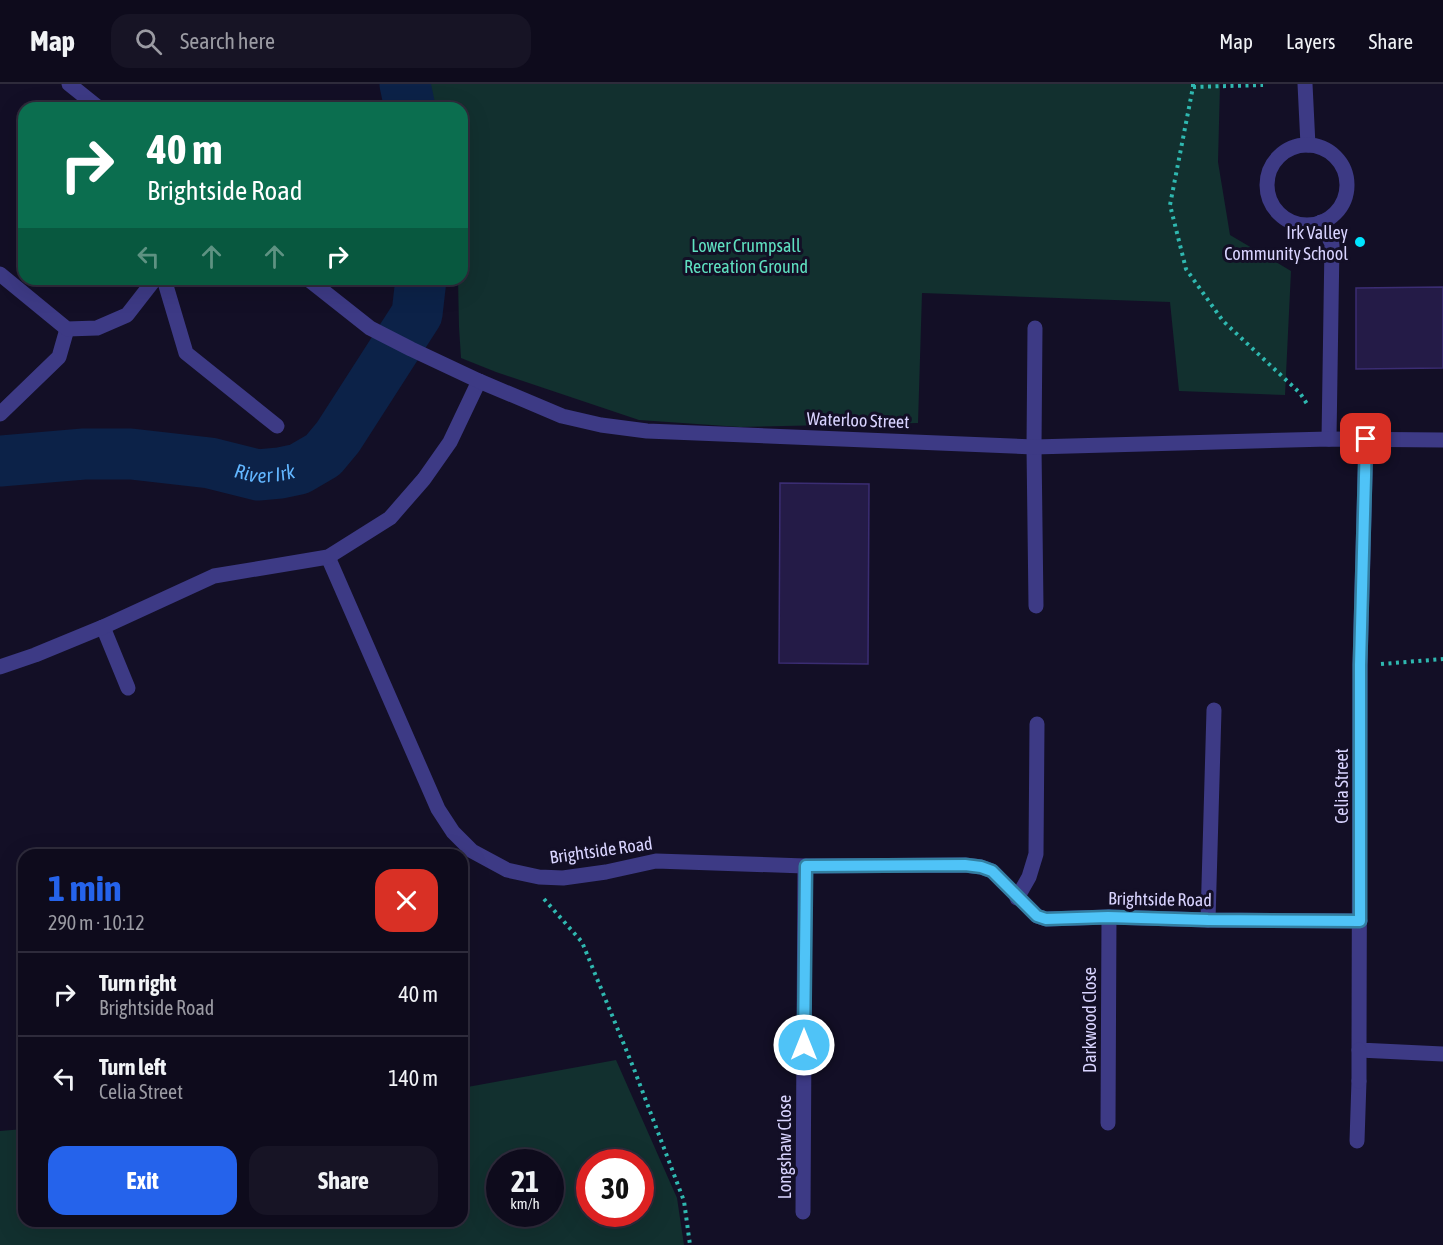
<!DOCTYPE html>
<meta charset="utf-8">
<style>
:root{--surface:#0e0b1c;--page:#171425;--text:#f1f3f6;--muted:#9b9ba3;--line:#2e2b3b;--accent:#2563eb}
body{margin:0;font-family:"Asap Condensed",sans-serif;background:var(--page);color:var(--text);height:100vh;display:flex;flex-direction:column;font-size:22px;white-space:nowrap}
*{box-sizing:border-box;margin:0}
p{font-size:20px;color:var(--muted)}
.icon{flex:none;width:33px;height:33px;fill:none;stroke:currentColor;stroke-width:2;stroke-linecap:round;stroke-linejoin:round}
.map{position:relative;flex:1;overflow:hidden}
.side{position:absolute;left:18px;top:765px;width:450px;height:378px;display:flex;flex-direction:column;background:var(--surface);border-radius:18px;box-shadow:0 6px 24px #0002,0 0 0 2px var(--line)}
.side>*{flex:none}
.banner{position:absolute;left:18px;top:18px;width:450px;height:183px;border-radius:18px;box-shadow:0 6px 24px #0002,0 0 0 2px var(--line);background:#0b6e4f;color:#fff;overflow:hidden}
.speed{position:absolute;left:486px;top:1065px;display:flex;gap:12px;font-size:30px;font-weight:700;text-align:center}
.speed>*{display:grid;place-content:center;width:78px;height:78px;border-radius:50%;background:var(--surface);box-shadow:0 6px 24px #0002,0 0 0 2px var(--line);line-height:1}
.speed small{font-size:15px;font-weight:400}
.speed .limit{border:9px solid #d22;background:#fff;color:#111}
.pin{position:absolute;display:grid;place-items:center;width:51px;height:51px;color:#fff;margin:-26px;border-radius:12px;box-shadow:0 3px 9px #0006}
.me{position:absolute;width:66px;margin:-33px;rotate:0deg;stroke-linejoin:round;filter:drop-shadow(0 0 4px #0008)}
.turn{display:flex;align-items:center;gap:21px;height:126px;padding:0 30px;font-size:27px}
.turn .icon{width:78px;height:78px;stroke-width:2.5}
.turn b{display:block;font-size:42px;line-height:51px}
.lanes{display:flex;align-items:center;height:57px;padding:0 30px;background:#0003;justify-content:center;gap:30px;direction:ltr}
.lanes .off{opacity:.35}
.round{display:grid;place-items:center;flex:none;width:63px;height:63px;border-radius:18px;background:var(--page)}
.summary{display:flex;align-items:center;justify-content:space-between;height:102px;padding:0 30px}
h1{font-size:36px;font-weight:700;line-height:45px;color:var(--accent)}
.primary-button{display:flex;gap:12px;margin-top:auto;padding:12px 30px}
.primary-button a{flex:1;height:69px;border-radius:18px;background:var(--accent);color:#fff;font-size:24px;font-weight:700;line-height:69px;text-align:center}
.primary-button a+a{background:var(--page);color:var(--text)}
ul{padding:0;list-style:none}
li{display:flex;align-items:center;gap:18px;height:84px;padding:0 30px;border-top:2px solid var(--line)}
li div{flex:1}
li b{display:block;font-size:22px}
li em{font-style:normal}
header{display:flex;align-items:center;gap:36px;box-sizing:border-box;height:84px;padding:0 30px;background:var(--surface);border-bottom:2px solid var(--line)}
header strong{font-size:28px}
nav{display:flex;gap:33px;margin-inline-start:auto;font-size:21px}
.search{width:420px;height:54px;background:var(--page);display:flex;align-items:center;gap:15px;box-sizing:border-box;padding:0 21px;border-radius:18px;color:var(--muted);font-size:22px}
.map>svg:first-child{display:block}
.green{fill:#12302f;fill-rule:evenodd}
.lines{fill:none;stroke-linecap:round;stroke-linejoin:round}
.river{stroke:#0c2248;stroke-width:51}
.building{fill:#241b47;stroke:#3b2d73;stroke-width:1.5}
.path{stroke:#2fb8b0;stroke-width:4;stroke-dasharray:3 4.5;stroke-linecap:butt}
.service{stroke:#3d3a85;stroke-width:15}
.minor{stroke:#3d3a85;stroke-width:15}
.tertiary{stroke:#3d3a85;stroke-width:15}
.route-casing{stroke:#337fa1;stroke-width:15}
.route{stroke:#4fc3f7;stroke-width:10}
.poi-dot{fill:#00e5ff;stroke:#130f26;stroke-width:2}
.labels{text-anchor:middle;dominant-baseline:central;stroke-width:6;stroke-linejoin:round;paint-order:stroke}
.poi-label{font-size:18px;fill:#d9d4ff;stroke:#130f26;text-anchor:end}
.park-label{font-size:18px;fill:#5fe0c0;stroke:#130f26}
.street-label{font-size:18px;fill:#d9d4ff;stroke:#130f26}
.water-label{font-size:20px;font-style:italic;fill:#62b6ff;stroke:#130f26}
</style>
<header>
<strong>Map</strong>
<div class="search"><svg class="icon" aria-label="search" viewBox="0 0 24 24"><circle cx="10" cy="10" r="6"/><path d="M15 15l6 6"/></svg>Search here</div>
<nav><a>Map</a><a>Layers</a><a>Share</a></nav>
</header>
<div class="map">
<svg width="1443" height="1161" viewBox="0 0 1443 1161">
<rect width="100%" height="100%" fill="#130f26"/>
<g class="green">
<path d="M428,0H1220L1218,78L1230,151L1291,187L1285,311L1179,307L1170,218L922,209L918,339L740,343L639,336L496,288L461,274L459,243L458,195H462V24H434Z"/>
<path d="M616,976L677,1114L684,1161H0V1047L24,1045V1137H462V1004ZM500,1078H550V1130H500ZM590,1078H640V1130H590Z"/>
</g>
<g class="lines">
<g class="river">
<path d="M405,0L410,24"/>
<path id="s1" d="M0,377L84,370H131L210,379L258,391L280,389L299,385L323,371L338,353L417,230L421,195"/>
</g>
</g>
<g class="building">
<path d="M1443,203V284L1356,285V204Z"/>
<path d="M780,399L869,400L868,580L779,579Z"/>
</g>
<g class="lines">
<g class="path">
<path d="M1193,0V3L1170,121L1186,185L1223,237L1300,309L1307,320"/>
<path d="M1193,3L1263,1"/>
<path d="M1381,580L1443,575"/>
<path d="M544,815L582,858L634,985L684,1117L690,1161"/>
</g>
<g class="service">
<path d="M1305,0L1308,61"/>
<circle cx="1307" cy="101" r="40"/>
<path d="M1321,138L1332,160L1329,355"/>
<path d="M164,195L186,269L277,342"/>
<path d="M0,330L59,273L67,245"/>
<path d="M1034,363L1036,522"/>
<path d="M1208,836L1214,626"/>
<path d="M1357,1057L1359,997"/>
</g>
<g class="minor">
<path d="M0,190L67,245L97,244L127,231L155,195"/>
<path d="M1366,355L1360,581L1359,966L1443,970"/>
<path d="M1034,363L1035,244"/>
<path d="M328,473L438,725L453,748L472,767L507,786L539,793L563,794L606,788L656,777L805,782L965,781L981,783L992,787L1037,832L1046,835L1109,833L1208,836L1360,837"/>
<path d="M103,543L128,604"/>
<path d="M0,583L35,571L103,543L214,492L328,473L390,434L424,395L450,358L479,297"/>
<path d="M1017,814L1029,793L1036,770L1037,640"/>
<path d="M1359,966V997"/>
<path d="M1108,1039L1109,833"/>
<path d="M803,1128L805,782"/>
</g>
<g class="tertiary">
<path d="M69,0L99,24"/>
<path d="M308,195L370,244L411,265L479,297L562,332L601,341L647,347L1034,363L1329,355L1443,356"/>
</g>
</g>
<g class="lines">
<defs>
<path id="route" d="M804,961L806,782L965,781L981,783L992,787L1037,832L1046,835L1108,833L1208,836L1360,837V581L1366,355"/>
</defs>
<use href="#route" class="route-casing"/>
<use href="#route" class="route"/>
</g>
<circle class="poi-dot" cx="1360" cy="158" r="6"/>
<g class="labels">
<g class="poi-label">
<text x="1348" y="148">Irk Valley<tspan x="1348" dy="21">Community School</tspan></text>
</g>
<g class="park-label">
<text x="746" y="161">Lower Crumpsall<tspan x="746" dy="21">Recreation Ground</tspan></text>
</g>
<g class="street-label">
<text transform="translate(858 336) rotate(2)">Waterloo Street</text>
<text transform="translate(1341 702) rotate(-90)">Celia Street</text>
<text transform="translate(601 766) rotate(-8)">Brightside Road</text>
<text transform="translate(1160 815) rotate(1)">Brightside Road</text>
<text transform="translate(1089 936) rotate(-90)">Darkwood Close</text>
<text transform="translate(784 1063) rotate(-90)">Longshaw Close</text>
</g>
<g class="water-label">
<text stroke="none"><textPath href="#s1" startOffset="267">River Irk</textPath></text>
</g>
</g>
</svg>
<div class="speed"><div>21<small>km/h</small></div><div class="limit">30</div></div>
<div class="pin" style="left:1366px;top:355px;background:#d93025"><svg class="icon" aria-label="arrive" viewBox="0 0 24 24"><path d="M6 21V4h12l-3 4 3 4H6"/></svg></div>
<svg class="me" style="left:804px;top:961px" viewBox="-20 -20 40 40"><circle r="17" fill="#4fc3f7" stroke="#fff" stroke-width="3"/><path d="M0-11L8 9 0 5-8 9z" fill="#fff"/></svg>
<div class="banner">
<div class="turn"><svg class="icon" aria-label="right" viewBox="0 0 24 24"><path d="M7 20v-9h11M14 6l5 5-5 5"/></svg><div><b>40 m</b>Brightside Road</div></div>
<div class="lanes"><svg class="icon off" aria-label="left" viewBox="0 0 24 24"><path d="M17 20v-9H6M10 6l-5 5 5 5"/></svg><svg class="icon off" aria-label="ahead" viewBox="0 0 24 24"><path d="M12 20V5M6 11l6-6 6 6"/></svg><svg class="icon off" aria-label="ahead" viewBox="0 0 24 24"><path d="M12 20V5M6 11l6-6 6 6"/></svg><svg class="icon" aria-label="right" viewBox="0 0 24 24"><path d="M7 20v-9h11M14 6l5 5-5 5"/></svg></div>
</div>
<section class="side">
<div class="summary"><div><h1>1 min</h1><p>290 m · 10:12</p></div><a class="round" style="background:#d93025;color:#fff"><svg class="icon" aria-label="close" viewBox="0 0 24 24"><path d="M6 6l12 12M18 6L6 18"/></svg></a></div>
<ul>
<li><svg class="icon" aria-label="right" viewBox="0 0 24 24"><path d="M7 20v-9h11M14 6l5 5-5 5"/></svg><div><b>Turn right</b><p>Brightside Road</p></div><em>40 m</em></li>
<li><svg class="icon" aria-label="left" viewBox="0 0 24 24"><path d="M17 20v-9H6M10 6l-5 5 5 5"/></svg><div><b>Turn left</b><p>Celia Street</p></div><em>140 m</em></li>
</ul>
<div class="primary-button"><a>Exit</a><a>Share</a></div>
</section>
</div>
